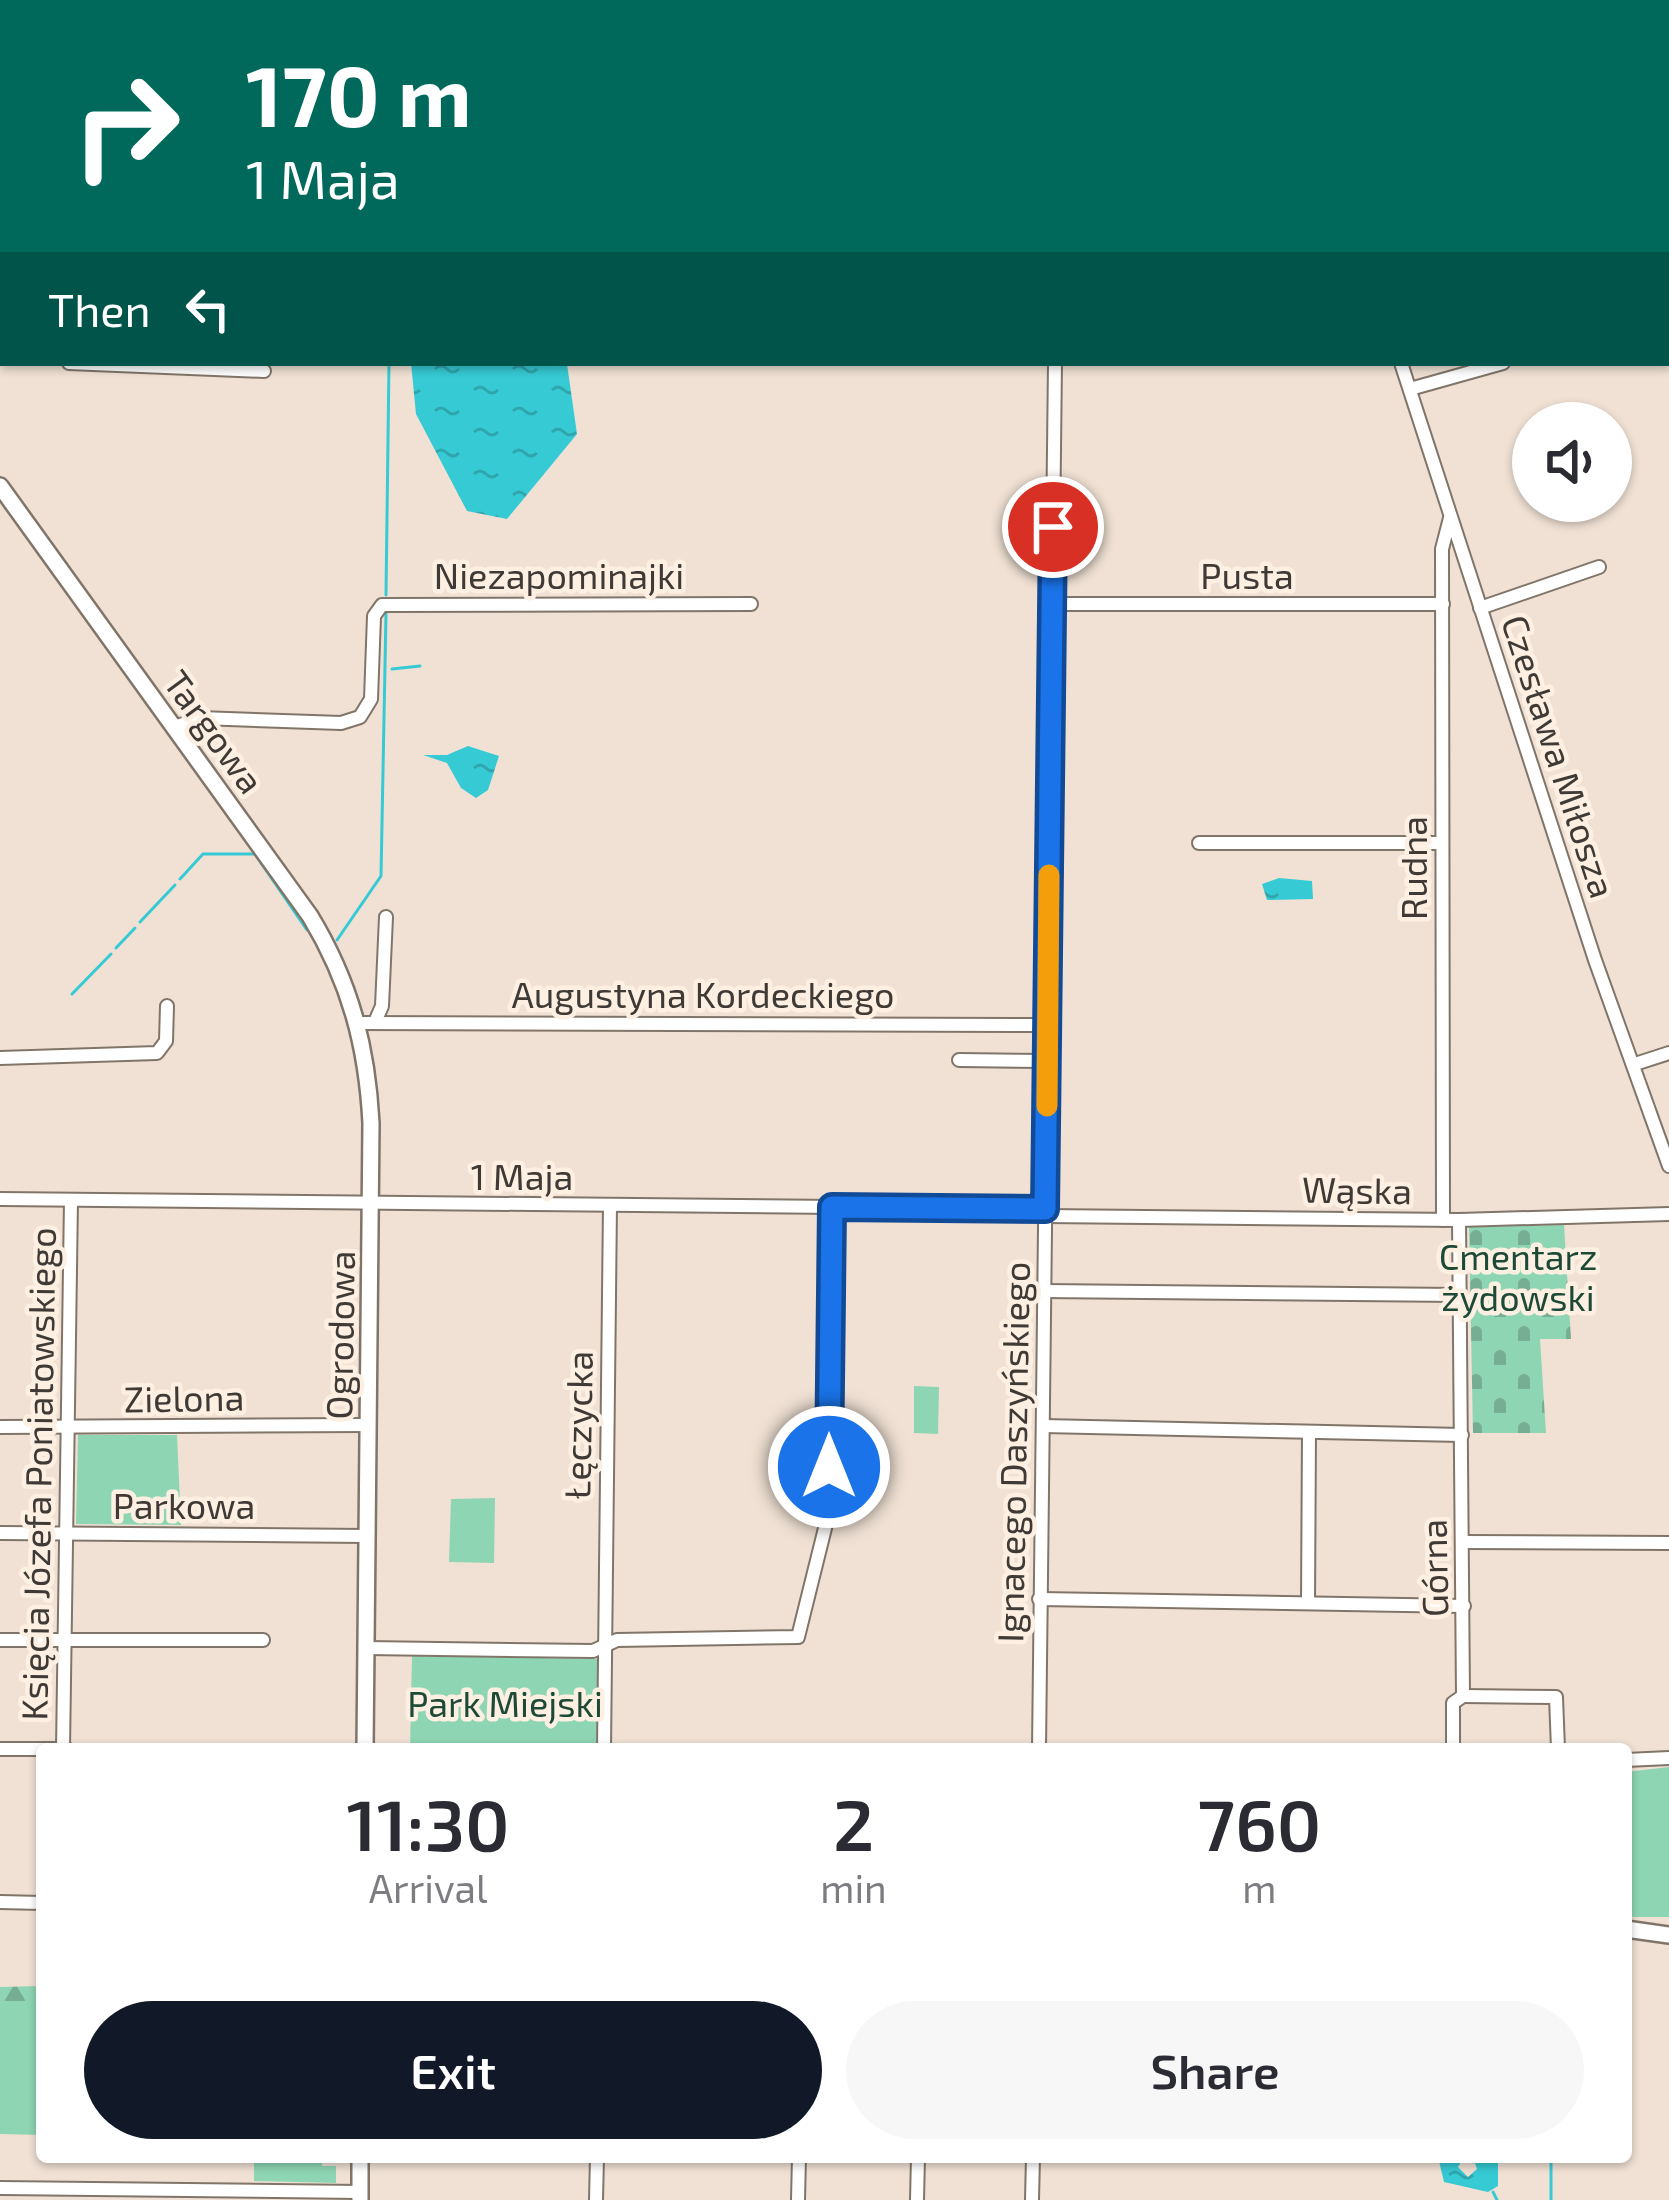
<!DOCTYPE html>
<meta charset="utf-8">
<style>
:root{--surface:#fff;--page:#f7f7f7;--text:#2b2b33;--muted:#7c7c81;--accent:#111827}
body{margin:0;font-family:"Exo 2",sans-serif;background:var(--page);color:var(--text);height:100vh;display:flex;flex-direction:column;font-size:45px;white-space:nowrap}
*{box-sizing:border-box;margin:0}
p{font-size:39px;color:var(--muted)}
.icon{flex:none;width:66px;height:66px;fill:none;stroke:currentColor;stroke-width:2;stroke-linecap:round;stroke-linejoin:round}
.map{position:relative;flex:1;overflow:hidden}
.side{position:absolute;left:36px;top:1743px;width:1596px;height:420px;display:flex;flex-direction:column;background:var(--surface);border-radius:12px;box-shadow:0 3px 9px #0004}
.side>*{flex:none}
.hud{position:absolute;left:0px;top:0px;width:1671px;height:366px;box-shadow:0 3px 9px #0004;background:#00695c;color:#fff;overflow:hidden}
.controls{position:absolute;left:1512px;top:402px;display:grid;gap:24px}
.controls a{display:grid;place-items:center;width:120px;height:120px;border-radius:50%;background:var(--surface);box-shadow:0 3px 9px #0004;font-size:60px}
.pin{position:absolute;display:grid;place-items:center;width:102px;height:102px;color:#fff;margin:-51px;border:6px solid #fff;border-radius:50%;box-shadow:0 3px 12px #0007}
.me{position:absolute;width:132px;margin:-66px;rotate:0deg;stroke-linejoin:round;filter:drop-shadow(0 0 9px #0008)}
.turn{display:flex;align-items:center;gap:42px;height:252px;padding:0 48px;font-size:54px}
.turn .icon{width:156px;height:156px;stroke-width:2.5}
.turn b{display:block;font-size:84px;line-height:102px}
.then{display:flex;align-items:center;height:114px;padding:0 48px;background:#0003;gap:24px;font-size:45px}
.eta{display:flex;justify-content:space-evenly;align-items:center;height:204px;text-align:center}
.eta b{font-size:72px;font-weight:600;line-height:84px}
.primary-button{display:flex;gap:24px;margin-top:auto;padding:24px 48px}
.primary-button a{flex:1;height:138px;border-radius:72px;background:var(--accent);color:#fff;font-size:48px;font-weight:600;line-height:138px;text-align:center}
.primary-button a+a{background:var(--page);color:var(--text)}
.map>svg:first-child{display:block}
.green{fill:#8ed5b3}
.forest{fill:url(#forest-firs)}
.cemetery{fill:url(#cemetery-stones)}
.water{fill:url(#water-ripples)}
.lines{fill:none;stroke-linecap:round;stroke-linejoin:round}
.stream{stroke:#36cad4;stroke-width:3}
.minor-casing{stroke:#817569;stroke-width:16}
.major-casing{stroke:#817569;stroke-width:20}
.minor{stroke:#fff;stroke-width:12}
.major{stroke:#fff;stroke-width:15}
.route-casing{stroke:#114b97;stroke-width:30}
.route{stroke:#1a73e8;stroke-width:21}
.slow{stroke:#f59e0b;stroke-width:21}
.labels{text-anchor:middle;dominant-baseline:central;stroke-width:9;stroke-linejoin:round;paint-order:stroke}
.street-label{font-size:36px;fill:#3f3a35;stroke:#fdefe2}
.park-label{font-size:36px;fill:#1d4a37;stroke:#fdefe2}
</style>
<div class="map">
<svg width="1669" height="2200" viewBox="0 0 1669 2200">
<defs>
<pattern id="forest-firs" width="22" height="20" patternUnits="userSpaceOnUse" patternTransform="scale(3)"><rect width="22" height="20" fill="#8ed5b3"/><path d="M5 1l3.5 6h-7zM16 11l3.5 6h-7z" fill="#75ae92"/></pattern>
<pattern id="cemetery-stones" width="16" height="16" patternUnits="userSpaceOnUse" patternTransform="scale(3)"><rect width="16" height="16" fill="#8ed5b3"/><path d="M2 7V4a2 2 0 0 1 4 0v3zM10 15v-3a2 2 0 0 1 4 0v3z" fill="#75ae92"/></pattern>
<pattern id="water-ripples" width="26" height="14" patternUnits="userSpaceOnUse" patternTransform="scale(3)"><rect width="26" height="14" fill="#36cad4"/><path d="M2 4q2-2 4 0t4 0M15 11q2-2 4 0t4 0" fill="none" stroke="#2fa5ad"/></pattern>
</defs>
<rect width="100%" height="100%" fill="#f0e1d4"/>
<g class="green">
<path d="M914,1386L939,1387L938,1434L914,1433Z"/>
<path d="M78,1435H177L181,1525L76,1524Z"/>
<path d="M495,1498L494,1563L449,1562L451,1499Z"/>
<path d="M412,1656L600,1659L598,1749H410Z"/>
<path d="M1669,1767V1917H1626V1772Z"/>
<path d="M0,2018H42V2135L0,2134Z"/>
<path d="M254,2157L322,2158V2166H336V2183L254,2181Z"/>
</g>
<path class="forest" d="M42,1986V2018H0V1987Z"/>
<path class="cemetery" d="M1564,1225L1571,1339H1540L1546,1433H1473L1469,1227Z"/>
<g class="water">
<path d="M411,363L567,364L577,434L507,519L467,511L416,414Z"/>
<path d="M468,746L499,756L488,790L476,798L461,788L447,763L423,755H447Z"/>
<path d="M1279,878L1312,881L1313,899L1267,900L1262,884Z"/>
<path d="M1438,2157H1464L1458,2167L1468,2177L1477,2169L1473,2157H1498V2186L1488,2192L1444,2182Z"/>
</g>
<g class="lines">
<g class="stream">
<path d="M484,3L489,0"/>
<path d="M386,595L389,363"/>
<path d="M392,669L420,666"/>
<path d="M180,879L203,854H255L307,930"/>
<path d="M140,922L175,885"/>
<path d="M337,940L381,876L386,613"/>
<path d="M116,948L135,928"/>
<path d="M72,994L111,954"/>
<path d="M1493,2192L1497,2200"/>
<path d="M1551,2200V2157"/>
</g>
<defs>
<g id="minor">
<path d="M1281,0L1282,3"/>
<path d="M1058,3V0"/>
<path d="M1383,3L1395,0"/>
<path d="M1668,92H1669"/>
<path d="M1668,303H1669"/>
<path d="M0,308L3,309"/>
<path d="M69,363L264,371"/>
<path d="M1401,363L1595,960L1669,1166"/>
<path d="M1410,389L1503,363"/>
<path d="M1052,604H1443"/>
<path d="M1480,608L1599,567"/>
<path d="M175,727L200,718L341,723L360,717L371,699L374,616L382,605L751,604"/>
<path d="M1199,843H1442"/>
<path d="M375,1022L382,1006L386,917"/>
<path d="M359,1023L1048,1025"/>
<path d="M0,1058L157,1053L166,1041L167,1006"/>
<path d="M959,1060L1048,1061"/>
<path d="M1635,1064L1669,1053"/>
<path d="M0,1199L1045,1209"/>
<path d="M1044,1216L1459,1220L1669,1214"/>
<path d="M1443,1220L1442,549L1450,518"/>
<path d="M1459,1220L1463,1696"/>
<path d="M1043,1291L1460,1295"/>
<path d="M1043,1426L1462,1435"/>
<path d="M0,1427L368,1425"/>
<path d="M0,1533L367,1536"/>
<path d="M1463,1542L1669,1543"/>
<path d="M1039,1599L1464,1606"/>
<path d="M1308,1603L1309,1432"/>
<path d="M0,1640H263"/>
<path d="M366,1648L593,1651L617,1640L798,1637L829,1512L832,1207"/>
<path d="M1463,1696L1556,1697L1558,1749"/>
<path d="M0,1749H67"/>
<path d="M63,1749L71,1200"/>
<path d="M604,1749L610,1205"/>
<path d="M1039,1749L1055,363"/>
<path d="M1453,1749V1703L1463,1696"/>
<path d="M1626,1760L1669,1758"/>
<path d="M0,1902L42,1903"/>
<path d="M0,2188L360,2192"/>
<path d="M596,2200L597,2157"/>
<path d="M798,2200L799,2157"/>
<path d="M917,2200L918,2157"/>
<path d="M1032,2200L1033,2157"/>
</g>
<g id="major">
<path d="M0,486L310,916C350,982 367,1046 371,1123L365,1749"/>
<path d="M1626,1929L1669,1935"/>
<path d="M360,2200V2157"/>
</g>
</defs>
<use href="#minor" class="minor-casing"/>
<use href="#major" class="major-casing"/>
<use href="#minor" class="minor"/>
<use href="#major" class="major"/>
</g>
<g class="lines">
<defs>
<path id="route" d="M829,1467L832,1207L1045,1209L1053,527"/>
</defs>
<use href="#route" class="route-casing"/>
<use href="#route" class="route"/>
<path class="slow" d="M1047,1106L1049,875"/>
</g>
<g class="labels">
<g class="street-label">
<text x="559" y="574">Niezapominajki</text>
<text x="1247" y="574">Pusta</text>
<text transform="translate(215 731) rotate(54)">Targowa</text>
<text transform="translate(1560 756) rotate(72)">Czesława Miłosza</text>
<text transform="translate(1412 868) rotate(-90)">Rudna</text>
<text x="703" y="993">Augustyna Kordeckiego</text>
<text x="522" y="1175">1 Maja</text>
<text transform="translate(1357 1189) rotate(1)">Wąska</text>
<text transform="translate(339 1335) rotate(-89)">Ogrodowa</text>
<text transform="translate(184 1397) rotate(-1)">Zielona</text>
<text transform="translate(577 1425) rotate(-89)">Łęczycka</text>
<text transform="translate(1012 1452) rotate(-89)">Ignacego Daszyńskiego</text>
<text transform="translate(37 1474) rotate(-89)">Księcia Józefa Poniatowskiego</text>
<text x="184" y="1504">Parkowa</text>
<text transform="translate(1433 1568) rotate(-91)">Górna</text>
</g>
<g class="park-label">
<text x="1518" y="1255">Cmentarz<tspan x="1518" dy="41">żydowski</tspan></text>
<text x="505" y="1702">Park Miejski</text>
</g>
</g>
</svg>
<div class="controls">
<a><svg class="icon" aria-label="sound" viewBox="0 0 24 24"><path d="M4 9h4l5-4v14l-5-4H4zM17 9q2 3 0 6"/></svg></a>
</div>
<div class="pin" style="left:1053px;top:527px;background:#d93025"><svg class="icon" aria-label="arrive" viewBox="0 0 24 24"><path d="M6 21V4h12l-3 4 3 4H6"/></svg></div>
<svg class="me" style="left:829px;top:1467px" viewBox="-20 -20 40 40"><circle r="17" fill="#1a73e8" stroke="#fff" stroke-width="3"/><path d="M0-11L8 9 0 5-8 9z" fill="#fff"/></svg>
<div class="hud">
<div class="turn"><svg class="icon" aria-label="right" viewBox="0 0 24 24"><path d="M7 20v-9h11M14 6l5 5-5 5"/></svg><div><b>170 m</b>1 Maja</div></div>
<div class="then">Then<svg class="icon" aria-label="left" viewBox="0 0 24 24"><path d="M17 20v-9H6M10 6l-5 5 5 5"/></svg></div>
</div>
<section class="side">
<div class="eta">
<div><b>11:30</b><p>Arrival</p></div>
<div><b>2</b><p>min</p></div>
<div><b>760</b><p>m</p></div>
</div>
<div class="primary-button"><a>Exit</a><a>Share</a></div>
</section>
</div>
